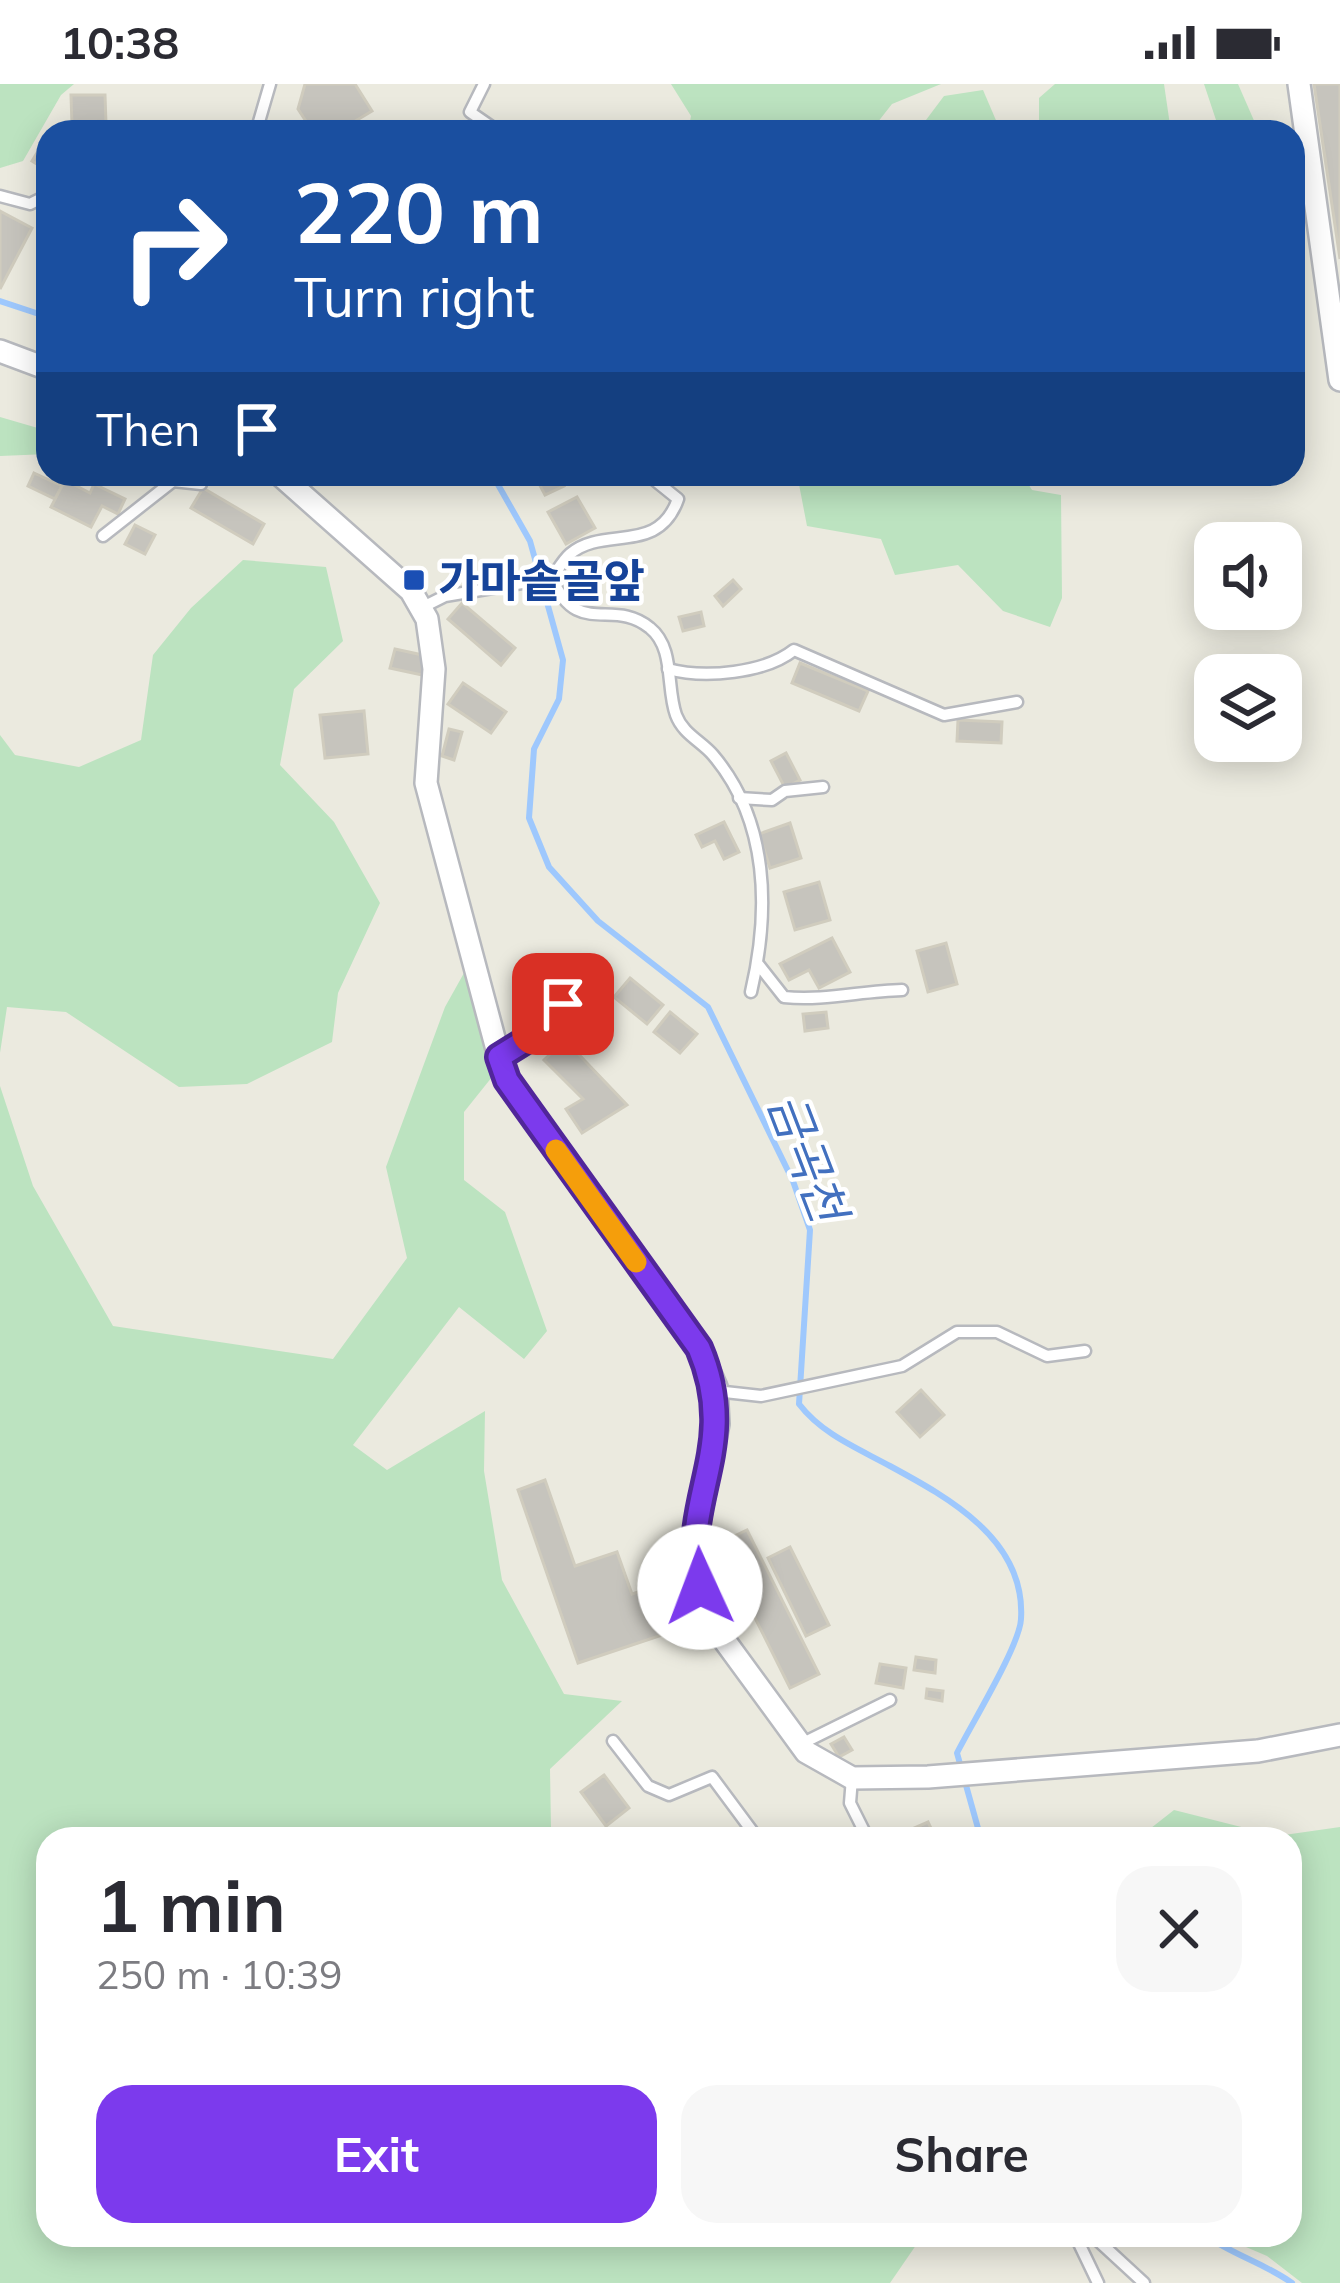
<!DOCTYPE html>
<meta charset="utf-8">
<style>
:root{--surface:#fff;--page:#f7f7f7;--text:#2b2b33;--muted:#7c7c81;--accent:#7c3aed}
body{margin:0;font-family:Mulish,"Noto Sans KR",sans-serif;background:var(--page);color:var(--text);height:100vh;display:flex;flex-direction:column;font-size:45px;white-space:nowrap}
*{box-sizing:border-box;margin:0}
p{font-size:39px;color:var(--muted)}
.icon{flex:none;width:66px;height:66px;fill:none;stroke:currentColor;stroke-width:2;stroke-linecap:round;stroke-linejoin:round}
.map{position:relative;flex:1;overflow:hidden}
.sheet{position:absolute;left:36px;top:1743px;width:1266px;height:420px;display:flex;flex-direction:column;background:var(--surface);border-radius:36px;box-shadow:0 6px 30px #0003}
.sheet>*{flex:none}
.hud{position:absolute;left:36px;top:36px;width:1269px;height:366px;border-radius:36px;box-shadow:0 6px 30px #0003;background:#1a4fa0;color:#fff;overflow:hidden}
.tools{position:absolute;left:1194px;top:438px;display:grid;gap:24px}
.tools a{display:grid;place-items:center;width:108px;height:108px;border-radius:24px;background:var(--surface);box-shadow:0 6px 30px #0003;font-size:60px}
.pin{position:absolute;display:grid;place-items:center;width:102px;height:102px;color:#fff;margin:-51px;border-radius:24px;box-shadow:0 6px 18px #0006}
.me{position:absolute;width:132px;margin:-66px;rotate:358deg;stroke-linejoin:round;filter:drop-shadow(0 0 9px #0008)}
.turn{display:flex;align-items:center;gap:42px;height:252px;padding:0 60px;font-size:54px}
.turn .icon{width:156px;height:156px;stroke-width:2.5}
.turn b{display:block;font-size:84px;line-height:102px}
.then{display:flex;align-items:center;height:114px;padding:0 60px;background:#0003;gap:24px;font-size:45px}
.round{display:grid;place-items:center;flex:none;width:126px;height:126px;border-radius:36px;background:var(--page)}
.summary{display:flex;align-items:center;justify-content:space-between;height:204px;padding:0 60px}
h1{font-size:72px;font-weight:700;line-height:90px}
.primary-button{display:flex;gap:24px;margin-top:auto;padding:24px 60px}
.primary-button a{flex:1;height:138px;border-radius:36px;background:var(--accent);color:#fff;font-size:48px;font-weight:700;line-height:138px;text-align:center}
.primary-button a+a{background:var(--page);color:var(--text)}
.status{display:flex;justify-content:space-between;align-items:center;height:84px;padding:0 60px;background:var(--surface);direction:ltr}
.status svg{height:33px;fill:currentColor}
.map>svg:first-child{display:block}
.green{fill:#bce3c0}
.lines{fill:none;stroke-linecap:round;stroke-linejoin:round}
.stream{stroke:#9ec8fd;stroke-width:6}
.building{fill:#c6c4bd;stroke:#d0ccbe;stroke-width:3}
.service-casing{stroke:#b7b9be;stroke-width:15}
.minor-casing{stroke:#b7b9be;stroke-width:26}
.service{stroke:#fff;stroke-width:10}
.minor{stroke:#fff;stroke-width:21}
.route-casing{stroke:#51269a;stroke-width:30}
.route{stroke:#7c3aed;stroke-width:21}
.slow{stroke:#f59e0b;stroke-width:21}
.transit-dot{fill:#1a4fb4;stroke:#fff;stroke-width:4.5}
.labels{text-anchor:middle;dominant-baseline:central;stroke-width:9;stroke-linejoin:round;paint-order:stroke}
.transit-label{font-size:45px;font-weight:bold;fill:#164399;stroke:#fff;text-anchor:start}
.water-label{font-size:48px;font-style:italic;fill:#4270bf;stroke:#fff}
</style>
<div class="status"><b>10:38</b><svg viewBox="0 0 49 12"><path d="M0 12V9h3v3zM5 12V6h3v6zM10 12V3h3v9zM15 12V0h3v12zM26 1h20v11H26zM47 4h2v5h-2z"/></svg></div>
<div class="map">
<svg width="1340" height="2199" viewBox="0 0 1340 2199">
<rect width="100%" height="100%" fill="#ebeadf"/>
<g class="green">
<path d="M0,0H74L61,11L23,77L0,84Z"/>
<path d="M671,0H941L892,20L870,48H688L691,32Z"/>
<path d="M1055,0H1164L1171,48H1039V14Z"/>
<path d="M1204,0H1238L1259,48H1220Z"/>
<path d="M983,6L1001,48H917L944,12Z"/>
<path d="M0,333L48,347V370L0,372Z"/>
<path d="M797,390H1022L1032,406L1061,411L1062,514L1050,543L1003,527L958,481L895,491L881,455L807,442Z"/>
<path d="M243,476L326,483L343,557L294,605L280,681L334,738L380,819L338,909L332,958L247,1000L179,1003L66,928L7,923L0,969V651L15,671L79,683L141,656L153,571L191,524Z"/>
<path d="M464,889L496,988L464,1028V1096L505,1128L547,1247L524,1275L459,1223L353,1361L387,1386L485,1327L484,1387L502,1496L564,1610L622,1617L550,1685L551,1744L563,1755H48V2151H923L890,2199H0V1002L33,1102L113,1242L333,1275L407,1174L386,1083L445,923Z"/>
<path d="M1174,1726L1277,1752L1340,1743V2199H1302L1267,2172L1218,2151H1290V1755H1137Z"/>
</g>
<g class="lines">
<g class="stream">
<path d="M0,217L48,233"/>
<path d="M492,390L530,457L563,576L559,615L534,665L529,734L549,783L598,837L708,923L793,1097L810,1146L799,1320C822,1350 857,1364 890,1382C949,1414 1026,1456 1021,1535C1020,1561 971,1641 957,1669L981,1755"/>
<path d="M1205,2151C1233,2171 1264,2179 1292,2199"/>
</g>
</g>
<g class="building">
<path d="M305,0H355L372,27L337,48H313L298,25Z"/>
<path d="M1314,0H1340V175Z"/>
<path d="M71,11H105L106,40L72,41Z"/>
<path d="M48,51V87L32,77Z"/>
<path d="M0,127L32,144L0,205Z"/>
<path d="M34,389L62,402L55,415L28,402Z"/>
<path d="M558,390L564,402L545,411L535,392Z"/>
<path d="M65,396L90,409L94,400L125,415L118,430L102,422L91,443L51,423Z"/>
<path d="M203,404L264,440L253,460L191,424Z"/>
<path d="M577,413L595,444L566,460L548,428Z"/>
<path d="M135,441L155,451L145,470L125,460Z"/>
<path d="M733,496L741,505L723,522L715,512Z"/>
<path d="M462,519L515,564L501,581L448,535Z"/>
<path d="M701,528L704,542L683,547L679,533Z"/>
<path d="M395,565L427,572L422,591L390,584Z"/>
<path d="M800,579L868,607L859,627L792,599Z"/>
<path d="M463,599L506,628L491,649L448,620Z"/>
<path d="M364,627L368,670L325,674L320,631Z"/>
<path d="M958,636L1002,638L1001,659L957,657Z"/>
<path d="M449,645L462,648L454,676L442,672Z"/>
<path d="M786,669L800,696L785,704L771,677Z"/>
<path d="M724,738L739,768L724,775L715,757L702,763L696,751Z"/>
<path d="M790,739L801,774L770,784L759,750Z"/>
<path d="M819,798L830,836L795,846L784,808Z"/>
<path d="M832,854L850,888L819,904L809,886L789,896L780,880Z"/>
<path d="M946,859L957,900L928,908L917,867Z"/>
<path d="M630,894L663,921L647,940L614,913Z"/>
<path d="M670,928L697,950L680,969L654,948Z"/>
<path d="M826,928L828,944L805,947L803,930Z"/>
<path d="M565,956L627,1021L582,1049L566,1025L583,1015L544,976Z"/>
<path d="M921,1306L944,1331L920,1353L897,1328Z"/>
<path d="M545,1396L575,1482L617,1468L632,1510L650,1504L665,1550L578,1579L518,1406Z"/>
<path d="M747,1446L819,1590L790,1604L718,1460Z"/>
<path d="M790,1463L829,1541L806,1552L768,1474Z"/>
<path d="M681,1484L704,1548L683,1556L659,1492Z"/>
<path d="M916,1573L936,1576L935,1589L914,1586Z"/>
<path d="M880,1580L906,1584L903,1604L876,1599Z"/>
<path d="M927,1605L943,1607L942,1617L926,1614Z"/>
<path d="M844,1653L852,1666L839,1673L831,1660Z"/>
<path d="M604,1691L629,1724L606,1742L581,1708Z"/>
<path d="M928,1738L936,1755H899L898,1751Z"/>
</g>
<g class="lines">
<defs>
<g id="service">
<path d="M484,0L470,28L499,48"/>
<path d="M256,48L270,0"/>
<path d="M0,112L30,120L48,111"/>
<path d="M168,390L173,397L201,400"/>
<path d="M103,452L173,397"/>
<path d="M552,494C577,555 613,513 650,544C675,564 666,604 676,631C683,650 701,657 713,671C769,737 770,827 751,908"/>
<path d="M421,524L445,512L552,494C557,487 563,476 570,470C604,441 658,472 678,415L647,390"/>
<path d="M668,585C705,595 765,589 794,566L944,631L1017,618"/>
<path d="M739,714L772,716L785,707L823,703"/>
<path d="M758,880L784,913C825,917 861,907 902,906"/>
<path d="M499,973L547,943L579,898"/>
<path d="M716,1307L761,1312L902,1282L957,1248H997L1047,1272L1085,1267"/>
<path d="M613,1657L648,1702L669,1711L712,1693L758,1755"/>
<path d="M801,1660L890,1616"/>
<path d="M852,1694L850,1719L868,1755"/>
<path d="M1075,2151L1098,2199"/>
<path d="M1092,2151L1144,2199"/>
</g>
<g id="minor">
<path d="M1299,0L1340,296"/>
<path d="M0,267L48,285"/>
<path d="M279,390L411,507L427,535L434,585L426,699L499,973L507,996L699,1264L716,1303L718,1340L692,1472L708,1534L806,1668L852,1694L928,1693L1258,1667L1340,1651"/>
</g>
</defs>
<use href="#service" class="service-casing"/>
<use href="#minor" class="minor-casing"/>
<use href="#service" class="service"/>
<use href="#minor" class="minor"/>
</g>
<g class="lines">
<defs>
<path id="route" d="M563,920L547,943L499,973L507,996L699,1264C742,1365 678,1416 700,1503"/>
</defs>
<use href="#route" class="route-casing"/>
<use href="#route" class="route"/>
<path class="slow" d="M556,1066L636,1178"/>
</g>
<rect class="transit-dot" x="402" y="484" width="24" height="24" rx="6"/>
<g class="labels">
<g class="transit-label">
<text x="438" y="496">가마솥골앞</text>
</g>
<g class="water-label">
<text transform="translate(808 1073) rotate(69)">금곡천</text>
</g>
</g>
</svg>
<div class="tools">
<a><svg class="icon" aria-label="sound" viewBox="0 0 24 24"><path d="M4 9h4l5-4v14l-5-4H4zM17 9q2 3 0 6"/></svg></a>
<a><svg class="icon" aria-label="layers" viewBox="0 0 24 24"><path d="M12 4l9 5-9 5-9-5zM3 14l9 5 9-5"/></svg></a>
</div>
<div class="pin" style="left:563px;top:920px;background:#d93025"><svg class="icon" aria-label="arrive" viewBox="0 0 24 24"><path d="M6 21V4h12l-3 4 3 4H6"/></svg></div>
<svg class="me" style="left:700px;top:1503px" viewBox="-20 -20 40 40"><circle r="19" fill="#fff"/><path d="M0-13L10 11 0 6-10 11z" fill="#7c3aed"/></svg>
<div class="hud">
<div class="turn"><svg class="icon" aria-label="right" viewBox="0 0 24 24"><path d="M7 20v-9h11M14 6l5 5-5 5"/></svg><div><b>220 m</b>Turn right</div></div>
<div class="then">Then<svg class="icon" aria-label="arrive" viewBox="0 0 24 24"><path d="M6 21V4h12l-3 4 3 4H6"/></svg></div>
</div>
<section class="sheet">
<div class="summary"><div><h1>1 min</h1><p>250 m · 10:39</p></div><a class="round"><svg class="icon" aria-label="close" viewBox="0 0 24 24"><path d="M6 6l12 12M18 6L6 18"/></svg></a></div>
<div class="primary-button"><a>Exit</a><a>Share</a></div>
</section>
</div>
